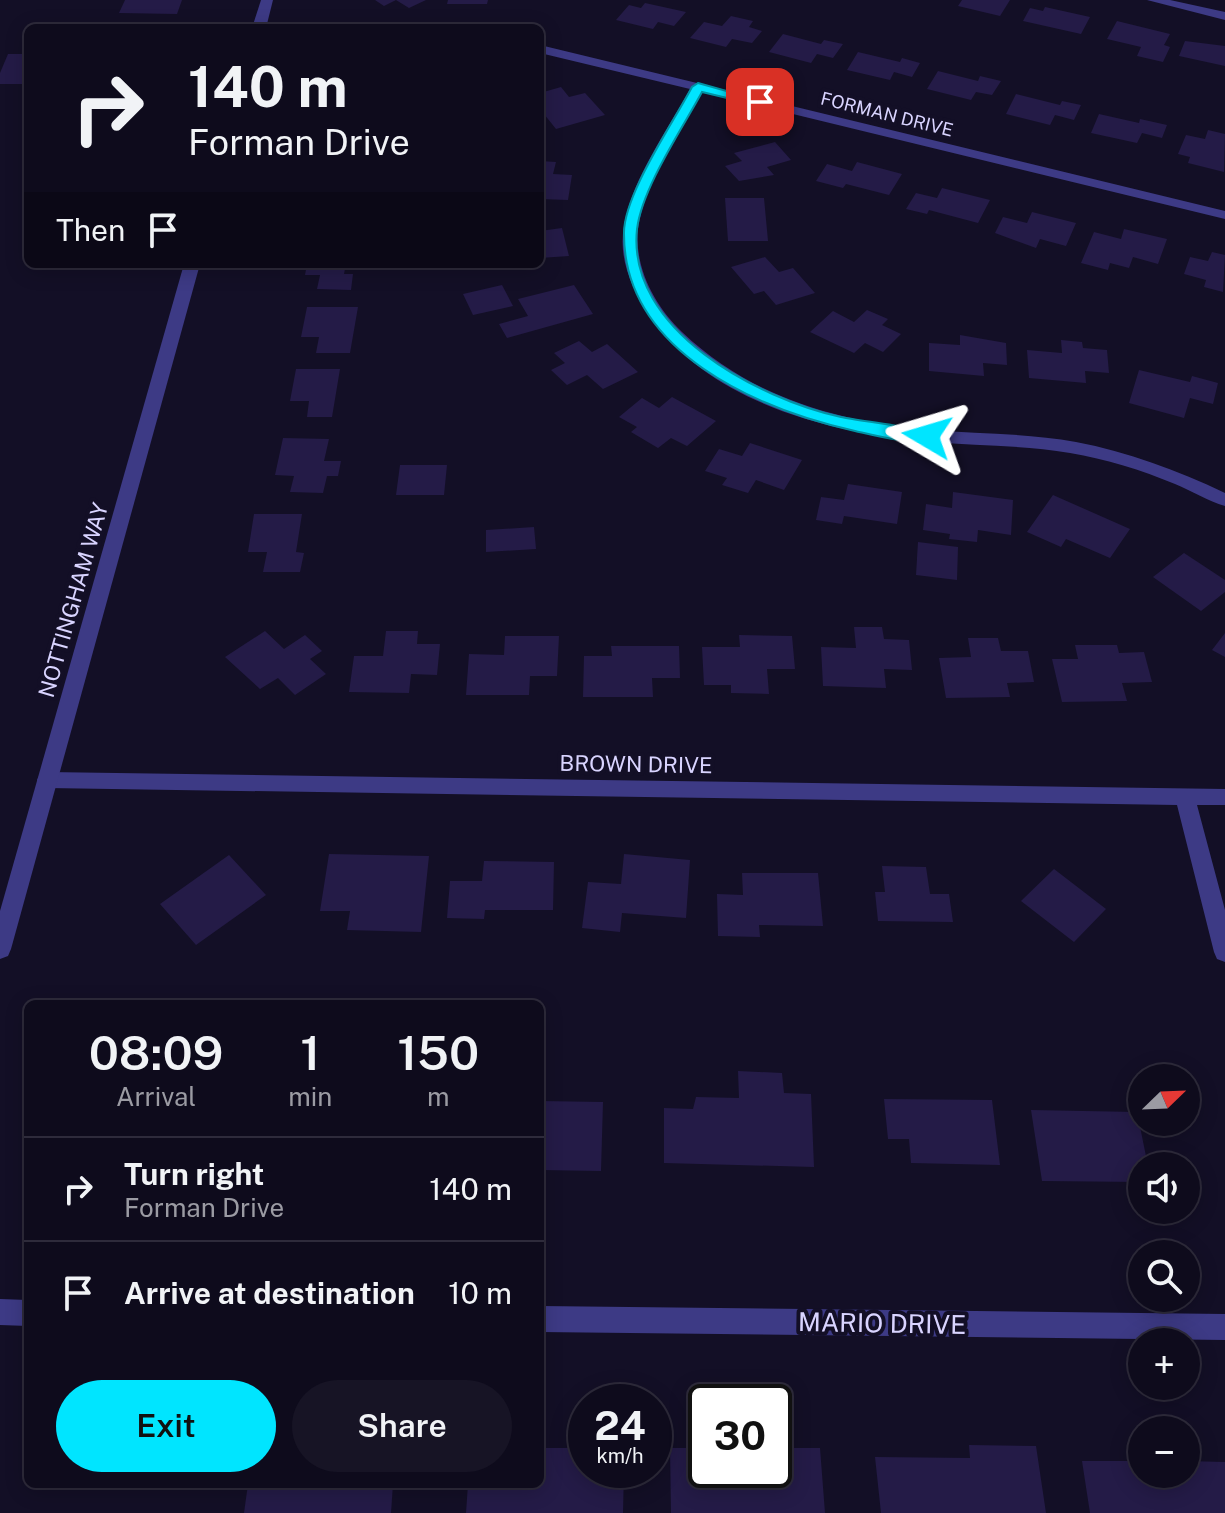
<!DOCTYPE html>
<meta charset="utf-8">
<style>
:root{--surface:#0e0b1c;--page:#171425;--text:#f1f3f6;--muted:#9b9ba3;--line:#2e2b3b;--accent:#00e5ff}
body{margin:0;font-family:"Public Sans",sans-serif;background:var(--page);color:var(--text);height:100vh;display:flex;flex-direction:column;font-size:30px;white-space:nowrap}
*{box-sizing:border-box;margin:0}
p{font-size:26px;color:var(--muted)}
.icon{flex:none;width:44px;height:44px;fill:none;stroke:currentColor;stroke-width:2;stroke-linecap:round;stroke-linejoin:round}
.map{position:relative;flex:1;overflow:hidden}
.drawer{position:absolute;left:24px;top:1000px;width:520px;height:488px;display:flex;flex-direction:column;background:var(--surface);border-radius:12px;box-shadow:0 4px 20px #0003,0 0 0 2px var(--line)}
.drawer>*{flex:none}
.hud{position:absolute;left:24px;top:24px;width:520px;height:244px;border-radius:12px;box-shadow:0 4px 20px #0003,0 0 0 2px var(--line);background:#0e0b1c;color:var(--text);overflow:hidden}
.needle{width:52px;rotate:67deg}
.buttons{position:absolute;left:1128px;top:1064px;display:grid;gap:16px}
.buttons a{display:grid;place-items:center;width:72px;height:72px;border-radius:50%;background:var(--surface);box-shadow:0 4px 20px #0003,0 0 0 2px var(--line);font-size:40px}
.speed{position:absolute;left:568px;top:1384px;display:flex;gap:16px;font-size:40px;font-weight:700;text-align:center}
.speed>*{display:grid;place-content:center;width:104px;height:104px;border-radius:50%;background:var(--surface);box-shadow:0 4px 20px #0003,0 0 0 2px var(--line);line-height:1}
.speed small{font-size:20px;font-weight:400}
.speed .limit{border:4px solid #111;border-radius:12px;background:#fff;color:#111}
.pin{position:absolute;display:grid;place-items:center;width:68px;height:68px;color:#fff;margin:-34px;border-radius:16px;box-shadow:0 4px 12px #0006}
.me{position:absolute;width:88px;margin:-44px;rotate:277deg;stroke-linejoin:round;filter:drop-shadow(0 0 6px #0008)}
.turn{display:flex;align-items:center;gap:28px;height:168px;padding:0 32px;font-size:36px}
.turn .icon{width:104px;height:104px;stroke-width:2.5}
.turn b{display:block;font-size:56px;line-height:68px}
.then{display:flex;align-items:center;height:76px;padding:0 32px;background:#0003;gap:16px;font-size:30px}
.eta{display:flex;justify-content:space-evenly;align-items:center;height:136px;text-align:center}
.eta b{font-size:48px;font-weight:600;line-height:56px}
.cta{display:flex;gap:16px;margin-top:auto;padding:16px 32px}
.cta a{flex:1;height:92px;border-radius:48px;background:var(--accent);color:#111;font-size:32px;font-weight:600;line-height:92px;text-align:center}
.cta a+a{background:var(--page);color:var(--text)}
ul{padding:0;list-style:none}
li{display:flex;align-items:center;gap:24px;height:104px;padding:0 32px;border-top:2px solid var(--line)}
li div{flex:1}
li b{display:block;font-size:30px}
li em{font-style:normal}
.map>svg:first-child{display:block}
.building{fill:#241b47}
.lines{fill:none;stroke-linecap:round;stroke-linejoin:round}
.minor{fill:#3d3a85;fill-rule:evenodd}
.tertiary{fill:#3d3a85;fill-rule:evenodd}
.route{fill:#00e5ff;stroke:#0095a6;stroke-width:2}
.labels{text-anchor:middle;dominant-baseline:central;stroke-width:8;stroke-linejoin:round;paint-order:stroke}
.far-street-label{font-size:18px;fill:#d9d4ff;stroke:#130f26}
.street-label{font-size:22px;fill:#d9d4ff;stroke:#130f26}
.near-street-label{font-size:26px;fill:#d9d4ff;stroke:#130f26}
</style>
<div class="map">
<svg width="1225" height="1513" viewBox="0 0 1225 1513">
<rect width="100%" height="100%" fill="#130f26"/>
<g class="building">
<path d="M125,0H182L177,14L119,13Z"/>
<path d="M375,0H426L409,8L396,0L384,6Z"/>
<path d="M448,0H488L487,4H447Z"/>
<path d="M962,0H1010L1000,16L958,6Z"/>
<path d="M645,3L686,12L674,26L658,22L653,29L616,20L629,5L641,8Z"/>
<path d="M1045,7L1090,17L1081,34L1023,21L1030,8L1043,11Z"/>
<path d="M731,16L753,21L749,27L762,31L752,43L732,39L726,47L690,38L704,22L722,26Z"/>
<path d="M1117,21L1170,34L1164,45L1170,47L1163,62L1137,56L1141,47L1107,39Z"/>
<path d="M783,34L821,44L824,40L843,44L833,58L817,54L811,63L769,52Z"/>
<path d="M1185,41L1225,46V66L1179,56Z"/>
<path d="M858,52L900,62L902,58L920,63L912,77L894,72L890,80L847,70Z"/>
<path d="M8,54H28V84H0V73Z"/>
<path d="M938,71L978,81L980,76L1001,81L992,95L976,92L971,100L927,89Z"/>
<path d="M561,87L569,97L585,93L605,115L556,129L540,109V93Z"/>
<path d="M1016,94L1060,105L1062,101L1081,105L1074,120L1055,115L1050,125L1006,114Z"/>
<path d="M1099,114L1139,123L1140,119L1167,125L1162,138L1142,133L1137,143L1091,133Z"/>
<path d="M1208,130L1225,134L1224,172L1188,163L1190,157L1178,154L1186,135L1205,139Z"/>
<path d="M775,142L791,160L767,167L774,175L739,181L725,166L742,161L734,153Z"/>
<path d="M540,161L556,162L553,174L572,175L568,200L540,199Z"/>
<path d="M857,162L902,174L889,195L846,184L843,188L816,181L827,164L852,171Z"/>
<path d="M942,188L990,200L978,223L929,210L927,214L906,209L916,193L937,198Z"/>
<path d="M725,198H764L768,241H728Z"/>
<path d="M1032,212L1076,223L1066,246L1040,239L1036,248L995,233L1003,217L1027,223Z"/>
<path d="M562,228L569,256L540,258V231Z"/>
<path d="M1124,229L1167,239L1158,264L1133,257L1129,268L1110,263L1108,270L1081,263L1094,232L1121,239Z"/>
<path d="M1212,252L1225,255L1223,292L1204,287L1206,280L1184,274L1190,257L1208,261Z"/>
<path d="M765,257L779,272L793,268L815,293L776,305L764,291L754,294L731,267Z"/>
<path d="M307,264H346L344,274H353L351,290L317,289L320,275H305Z"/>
<path d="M502,285L513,306L473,315L463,294Z"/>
<path d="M574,285L593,314L507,338L499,324L528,316L518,299Z"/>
<path d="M307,307H358L350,353H316L319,337H301Z"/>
<path d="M867,310L888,319L882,325L901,334L883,352L865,343L854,353L810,332L833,311L854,322Z"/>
<path d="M960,335L1006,343L1007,365L983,363L984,376L929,371V343L960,345Z"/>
<path d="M1061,340L1082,342L1083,348L1107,350L1109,373L1085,371L1086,383L1029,378L1027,350L1062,353Z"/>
<path d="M579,341L592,352L607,344L638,372L603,389L587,375L567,385L551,370L565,363L554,353Z"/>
<path d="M296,369H340L332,417H307L309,401H290Z"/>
<path d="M1139,370L1190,382L1192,376L1218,383L1213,404L1190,398L1184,418L1129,403Z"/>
<path d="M672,397L716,421L687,446L671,438L658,448L631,432L637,427L619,417L642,398L659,408Z"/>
<path d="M283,438L329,439L324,461H341L338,476H327L323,493L290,492L294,476L275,475Z"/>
<path d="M750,443L802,460L784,490L756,480L748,493L722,485L727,478L705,471L719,449L742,456Z"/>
<path d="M400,465H447L444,495H396Z"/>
<path d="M848,484L902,492L897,524L844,516L842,524L816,520L821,497L844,500Z"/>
<path d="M953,492L1013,500L1011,535L978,530L977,542L949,539L950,534L923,530L926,504L952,508Z"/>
<path d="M1053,495L1130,529L1110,558L1066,539L1061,547L1027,532Z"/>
<path d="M254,514H302L296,552L304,553L300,572H263L267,552H248Z"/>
<path d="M534,527L536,549L486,552V530Z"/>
<path d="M918,542L958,547L957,580L916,575Z"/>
<path d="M1184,553L1225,580V592L1201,611L1153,577Z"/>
<path d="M854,627H882L884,639L909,640L912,670L884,669L886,688L823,686L821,647L856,648Z"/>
<path d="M265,631L284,649L305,635L322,651L310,659L326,674L295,695L278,678L260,689L225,657Z"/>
<path d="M386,631H418L417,644H440L437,675L411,674L409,693L349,692L354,656H383Z"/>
<path d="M1225,633V657L1212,650Z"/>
<path d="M739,635L792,636L795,669H767L769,694L731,693V685H704L702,647H740Z"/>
<path d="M505,636H559L557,676H530L529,695H466L469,654L504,655Z"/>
<path d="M968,638H998L1001,651H1028L1034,682L1007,683L1010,697L946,698L939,658L971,657Z"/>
<path d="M1075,645H1117L1119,653L1144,652L1152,682L1122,683L1127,701L1062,702L1052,659H1078Z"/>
<path d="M611,646H679L680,678H652L653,697H583L584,656H612Z"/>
<path d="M329,854L429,856L421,932L347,930L350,911H320Z"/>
<path d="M624,854L690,860L686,918L622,913L620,932L582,928L588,882L621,884Z"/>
<path d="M229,855L266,895L196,945L160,904Z"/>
<path d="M484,861L554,862L553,910H485L484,919L447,918L450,881H482Z"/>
<path d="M882,866L926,867L930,894H949L953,922L878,921L875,892H885Z"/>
<path d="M1054,869L1106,909L1074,942L1021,901Z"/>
<path d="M742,873H818L823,926L759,925L760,937L718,936L717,894L743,895Z"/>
<path d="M738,1071L782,1073L784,1093L811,1094L814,1167L664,1163V1108L693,1109L696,1097L739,1098Z"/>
<path d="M884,1099L992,1100L1000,1165L911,1163L909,1139H888Z"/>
<path d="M540,1101L603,1102L601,1171L540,1170Z"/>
<path d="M1031,1110L1137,1112L1148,1166H1142V1182L1042,1181Z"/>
<path d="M969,1445L1036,1446L1046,1513H881L875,1457L970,1458Z"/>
<path d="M540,1448H586V1470H624L623,1513H466L468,1484H540Z"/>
<path d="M670,1448H706V1470H774V1448H820L825,1513H671Z"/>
<path d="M1082,1461H1142V1474H1186V1461L1225,1462V1513H1090Z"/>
<path d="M248,1484H393L391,1513H244Z"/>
</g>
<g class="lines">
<g class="minor">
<path d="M1147,0H1170L1225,12V20Z"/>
<path d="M540,45L1225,211V219L702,92C679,135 645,180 638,229C634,268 655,306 682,332C750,397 838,422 931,430C979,434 1028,433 1076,442C1128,452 1177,470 1225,493V506C1208,501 1192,491 1175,484C1141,470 1106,459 1070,453C1024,445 978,446 931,442C832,433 711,404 651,317C632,290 618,259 624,226C633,177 666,133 690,89L540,53Z"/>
<path d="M47,772L1225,789V805H1197L1225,910V962L1217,959L1214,952L1177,805L47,788L40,786L37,780L40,774Z"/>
<path d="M0,1299L28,1300V1326L0,1325Z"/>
<path d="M540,1306L1225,1314V1340L540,1332Z"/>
</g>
<g class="tertiary">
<path d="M261,0H273L266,28H252Z"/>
<path d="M184,264H200L11,949L8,956L0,959V911Z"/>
</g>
</g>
<path class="route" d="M698,83L766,102L760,106L702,92C682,129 642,188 637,229C626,330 759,399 841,417C857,421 928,428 935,436L933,440C911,445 877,436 855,431C758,409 624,352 624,234C623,196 673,123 692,87Z"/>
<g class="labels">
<g class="far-street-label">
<text transform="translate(887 114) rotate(14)">FORMAN DRIVE</text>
</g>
<g class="street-label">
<text transform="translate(73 600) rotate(-74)">NOTTINGHAM WAY</text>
<text transform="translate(636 764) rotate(1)">BROWN DRIVE</text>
</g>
<g class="near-street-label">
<text transform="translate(882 1323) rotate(1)">MARIO DRIVE</text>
</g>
</g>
</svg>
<div class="buttons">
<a><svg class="needle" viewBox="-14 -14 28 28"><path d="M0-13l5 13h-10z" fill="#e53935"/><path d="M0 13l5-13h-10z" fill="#9b9ba3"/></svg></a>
<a><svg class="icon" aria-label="sound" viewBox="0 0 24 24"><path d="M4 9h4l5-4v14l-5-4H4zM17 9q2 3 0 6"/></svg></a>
<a><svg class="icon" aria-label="search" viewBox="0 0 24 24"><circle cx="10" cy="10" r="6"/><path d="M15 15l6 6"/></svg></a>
<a>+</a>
<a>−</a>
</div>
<div class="speed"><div>24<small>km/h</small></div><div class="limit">30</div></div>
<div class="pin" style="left:760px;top:102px;background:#d93025"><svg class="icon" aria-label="arrive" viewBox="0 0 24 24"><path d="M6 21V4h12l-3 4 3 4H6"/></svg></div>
<svg class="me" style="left:927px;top:436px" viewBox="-20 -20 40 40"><path d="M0-17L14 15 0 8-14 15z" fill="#00e5ff" stroke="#fff" stroke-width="4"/></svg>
<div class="hud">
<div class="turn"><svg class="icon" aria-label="right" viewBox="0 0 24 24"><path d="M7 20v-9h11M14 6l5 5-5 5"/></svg><div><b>140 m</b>Forman Drive</div></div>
<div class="then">Then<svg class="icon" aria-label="arrive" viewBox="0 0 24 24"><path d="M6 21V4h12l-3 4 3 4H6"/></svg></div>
</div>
<section class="drawer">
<div class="eta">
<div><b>08:09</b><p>Arrival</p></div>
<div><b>1</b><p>min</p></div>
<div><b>150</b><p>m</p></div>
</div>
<ul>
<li><svg class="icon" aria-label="right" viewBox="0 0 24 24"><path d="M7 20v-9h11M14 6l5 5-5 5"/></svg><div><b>Turn right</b><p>Forman Drive</p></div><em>140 m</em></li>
<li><svg class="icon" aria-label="arrive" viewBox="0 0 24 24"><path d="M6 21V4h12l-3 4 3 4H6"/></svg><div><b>Arrive at destination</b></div><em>10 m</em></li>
</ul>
<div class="cta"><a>Exit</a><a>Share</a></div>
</section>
</div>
